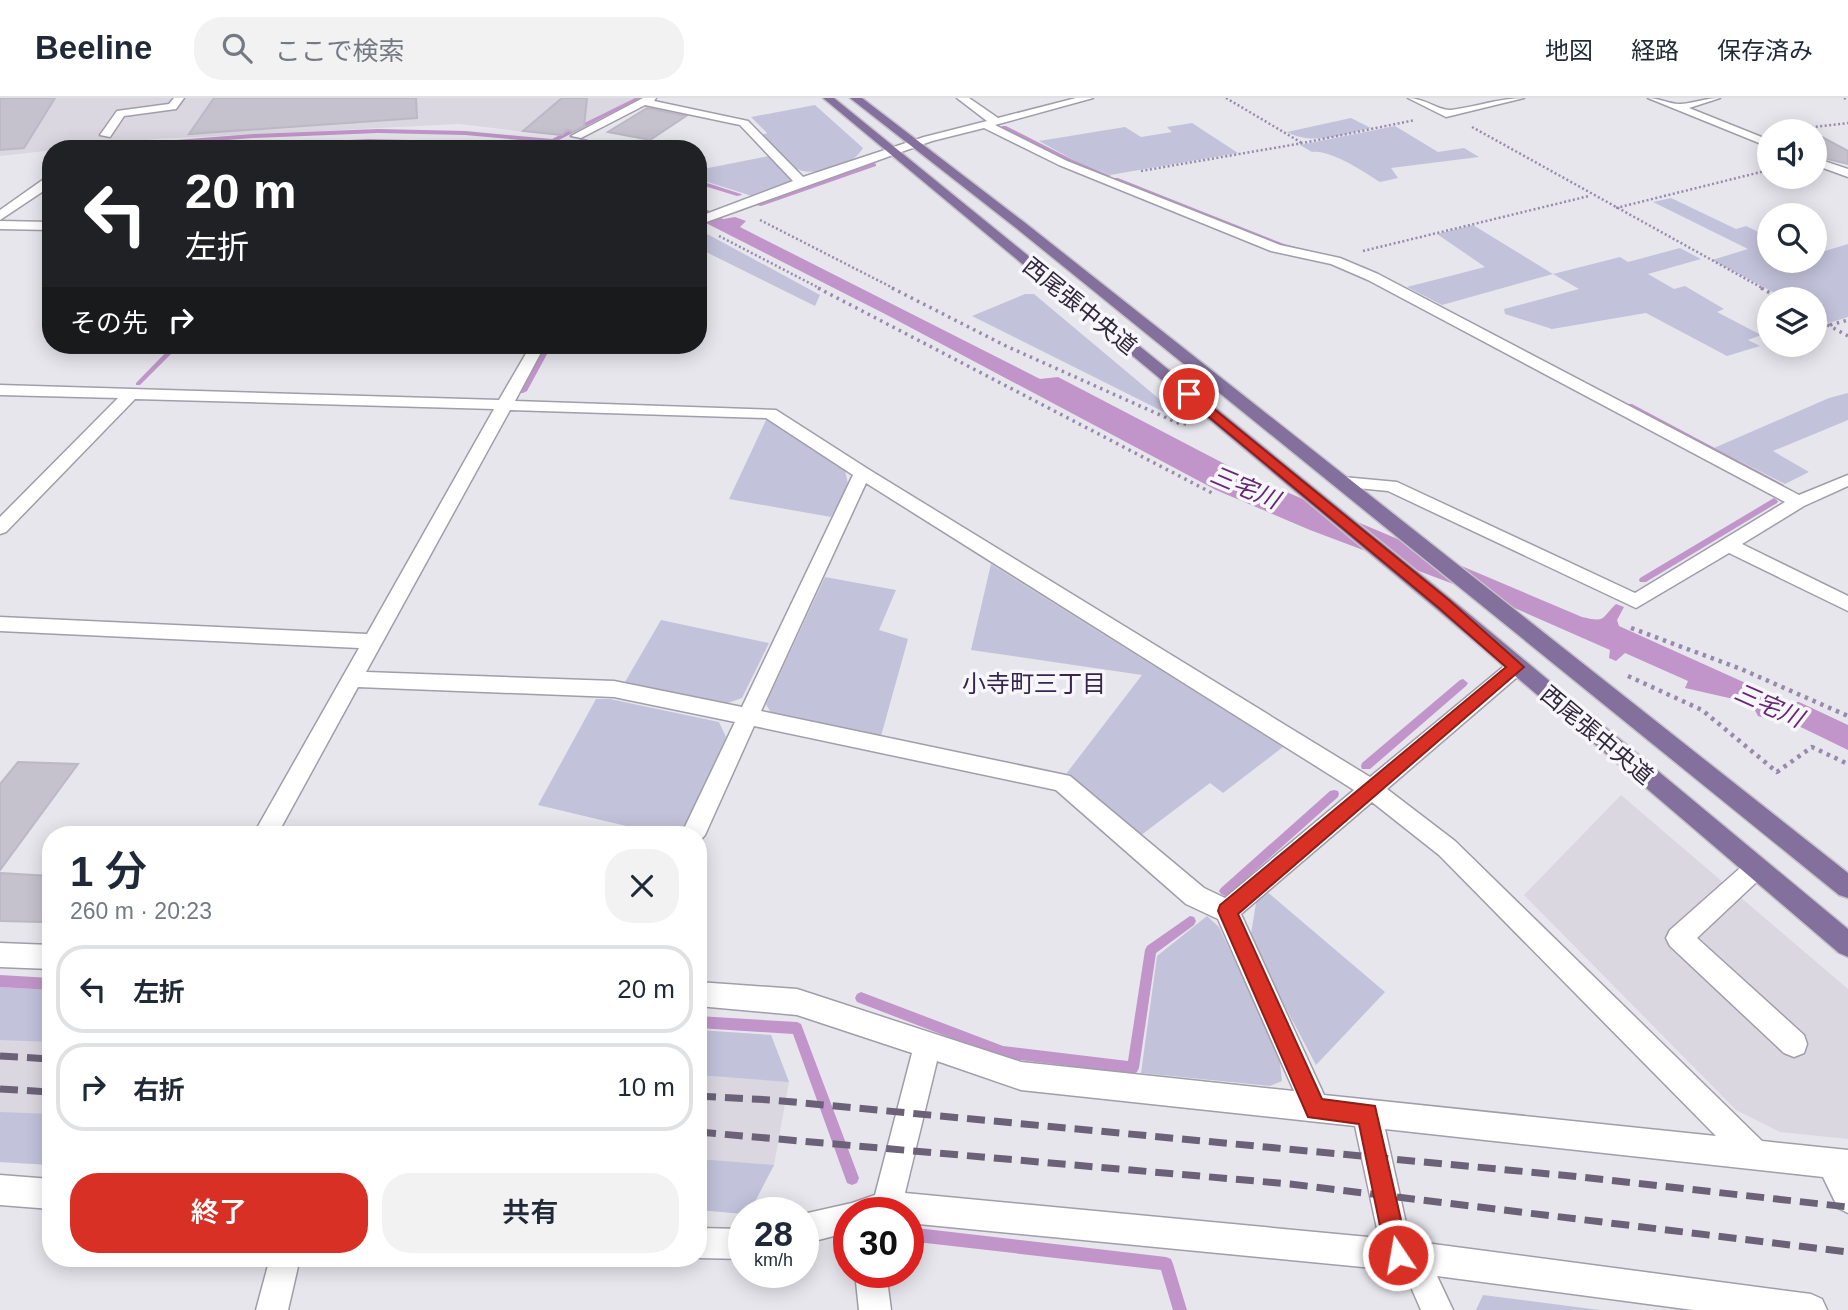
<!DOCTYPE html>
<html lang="ja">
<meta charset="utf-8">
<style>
:root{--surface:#fff;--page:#f2f2f3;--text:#1f2937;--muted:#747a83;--line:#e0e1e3;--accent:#d93025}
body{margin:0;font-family:Helvetica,"Noto Sans JP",sans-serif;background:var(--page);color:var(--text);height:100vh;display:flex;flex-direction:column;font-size:26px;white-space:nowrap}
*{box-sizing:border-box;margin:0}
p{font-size:23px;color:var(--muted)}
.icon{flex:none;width:38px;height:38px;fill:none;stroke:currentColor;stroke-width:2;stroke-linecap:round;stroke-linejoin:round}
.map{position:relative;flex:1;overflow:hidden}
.side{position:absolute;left:42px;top:728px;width:665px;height:441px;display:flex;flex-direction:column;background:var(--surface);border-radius:28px;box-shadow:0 4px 18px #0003}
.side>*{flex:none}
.banner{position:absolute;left:42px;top:42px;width:665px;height:214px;border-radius:28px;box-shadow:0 4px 18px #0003;background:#202124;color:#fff;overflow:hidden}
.fabs{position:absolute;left:1757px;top:21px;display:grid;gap:14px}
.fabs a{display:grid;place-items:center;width:70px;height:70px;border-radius:50%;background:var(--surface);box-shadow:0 4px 18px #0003;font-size:35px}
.speed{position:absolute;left:728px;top:1099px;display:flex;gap:14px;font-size:35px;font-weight:700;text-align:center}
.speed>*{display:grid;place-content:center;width:91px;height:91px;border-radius:50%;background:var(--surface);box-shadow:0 4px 18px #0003;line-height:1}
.speed small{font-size:18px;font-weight:400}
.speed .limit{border:10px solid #d22;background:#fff;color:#111}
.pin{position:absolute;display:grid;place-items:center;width:60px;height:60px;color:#fff;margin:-30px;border:4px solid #fff;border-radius:50%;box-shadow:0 2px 7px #0007}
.me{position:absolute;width:77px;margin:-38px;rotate:348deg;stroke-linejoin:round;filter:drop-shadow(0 0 5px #0008)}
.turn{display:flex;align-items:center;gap:24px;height:147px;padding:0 28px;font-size:32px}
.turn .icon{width:91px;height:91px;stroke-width:2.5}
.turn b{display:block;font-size:49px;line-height:60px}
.then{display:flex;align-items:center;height:66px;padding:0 28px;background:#0003;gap:14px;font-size:26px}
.round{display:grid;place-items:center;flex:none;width:74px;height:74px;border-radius:28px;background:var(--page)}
.summary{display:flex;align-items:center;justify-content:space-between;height:119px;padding:0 28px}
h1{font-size:42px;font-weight:600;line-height:52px}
.primary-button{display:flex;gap:14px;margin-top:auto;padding:14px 28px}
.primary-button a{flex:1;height:80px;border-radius:28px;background:var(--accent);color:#fff;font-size:28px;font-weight:600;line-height:80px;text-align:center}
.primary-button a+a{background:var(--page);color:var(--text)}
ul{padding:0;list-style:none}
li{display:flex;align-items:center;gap:21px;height:88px;margin:0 14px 10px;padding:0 14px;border:4px solid var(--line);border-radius:28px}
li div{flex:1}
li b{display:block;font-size:26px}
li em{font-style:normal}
header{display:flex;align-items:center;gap:42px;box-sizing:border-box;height:98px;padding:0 35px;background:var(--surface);border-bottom:2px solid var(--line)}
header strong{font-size:33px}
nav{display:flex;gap:38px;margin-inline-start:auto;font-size:24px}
.search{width:490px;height:63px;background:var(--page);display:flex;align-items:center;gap:18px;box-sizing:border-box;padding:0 24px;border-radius:28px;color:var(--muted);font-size:26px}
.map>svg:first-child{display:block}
.built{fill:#dad7e1}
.green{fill:#c2c3db}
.water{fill:#c195ca}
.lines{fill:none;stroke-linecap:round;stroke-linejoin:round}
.stream{fill:#c195ca;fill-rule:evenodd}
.building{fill:#c5c2cd;stroke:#bcb9c6;stroke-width:2}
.minor-casing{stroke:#a19daa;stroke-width:3}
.major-casing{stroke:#c5c3c9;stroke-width:3}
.path-far2{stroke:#978aac;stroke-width:2.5;stroke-dasharray:2 2.5;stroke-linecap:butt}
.path-far1{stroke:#978aac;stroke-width:3.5;stroke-dasharray:2.5 4.5;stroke-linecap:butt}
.path{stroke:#978aac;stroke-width:4.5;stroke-dasharray:3.5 5;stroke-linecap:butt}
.minor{fill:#fff;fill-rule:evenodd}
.major{fill:#83709d;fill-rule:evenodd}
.rail{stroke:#6b6278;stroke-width:7;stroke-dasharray:18 9;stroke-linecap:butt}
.route{fill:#d93025;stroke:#8d1f18;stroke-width:2}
.labels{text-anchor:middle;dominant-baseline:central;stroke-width:7;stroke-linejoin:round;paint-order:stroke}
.street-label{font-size:23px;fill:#30273d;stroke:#f7f6fa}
.water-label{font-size:24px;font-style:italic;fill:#662872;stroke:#f7f6fa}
.neighbourhood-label{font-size:24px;fill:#36254d;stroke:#f7f6fa}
</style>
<header>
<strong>Beeline</strong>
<div class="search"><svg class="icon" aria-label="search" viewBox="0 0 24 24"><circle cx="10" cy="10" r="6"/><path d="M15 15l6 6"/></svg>ここで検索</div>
<nav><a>地図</a><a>経路</a><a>保存済み</a></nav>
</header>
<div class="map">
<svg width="1848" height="1212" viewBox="0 0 1848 1212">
<rect width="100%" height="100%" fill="#e7e6ed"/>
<g class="built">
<path d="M0,0H635L560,38L459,26L156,41L0,58Z"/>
<path d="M1621,697L1848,891V1041L1780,1034L1736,1012L1524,797Z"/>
<path d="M0,889L51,892V1067L0,1064Z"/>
<path d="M698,932L771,937L789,984L774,1067L749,1115L698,1112Z"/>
</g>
<g class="green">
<path d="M815,7L863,50C855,63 847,64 833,69C793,83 788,64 762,37L767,35L751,19Z"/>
<path d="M1351,20L1371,30C1343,36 1313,48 1287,34Z"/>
<path d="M1192,25L1238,55L1110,77L1077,64L1039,43L1125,29L1141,39L1172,34L1167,29Z"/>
<path d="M1395,28L1438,54L1464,50L1479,59L1391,70L1398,80L1380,84C1364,74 1330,51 1312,54L1300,47Z"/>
<path d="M769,58L792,79L789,85L752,98L698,81V72Z"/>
<path d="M1671,100L1736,131L1746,128L1769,139V163H1815V156L1848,146V219L1829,225L1815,217V201H1786L1712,162L1748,151L1653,104Z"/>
<path d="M1473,127L1553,176L1620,159L1628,164L1680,150L1701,161L1648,176L1674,191L1685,188L1724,211L1717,214L1761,237L1748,242L1760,248L1727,258L1646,215L1552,231L1505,216L1504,211L1579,191L1553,176L1442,207L1407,189L1485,169L1437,136Z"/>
<path d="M698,131L820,197L815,208L698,150Z"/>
<path d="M1025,196H1034L1170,310L1164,314L972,218Z"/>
<path d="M1848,295V322L1773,353L1809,374L1785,386L1714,350L1829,300Z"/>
<path d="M767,320L845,372L848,386L831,419L729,401Z"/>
<path d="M991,466L1283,649L1223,695L1210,685L1140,738L1066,676L1142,577L971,552Z"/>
<path d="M825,479L896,492L879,532L908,541L881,638L771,615L766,606Z"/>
<path d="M661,522L769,545L742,600L725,606L625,584Z"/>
<path d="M596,601H610L719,624L726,639L681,737H664L538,707Z"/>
<path d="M1265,792L1385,894L1316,967L1250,842L1257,799Z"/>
<path d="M1207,818L1219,829L1279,956L1282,983L1270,988L1141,975L1157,858Z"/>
<path d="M0,889L51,892V944L0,942Z"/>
<path d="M698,932L771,937L789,984L698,977Z"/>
<path d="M0,1014L51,1016V1067L0,1064Z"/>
<path d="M698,1061L774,1067L749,1115L744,1116L698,1112Z"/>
<path d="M1483,1197L1600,1212H1476Z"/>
</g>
<g class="water">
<path d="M369,41L493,44L544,51L366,46L172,51Z"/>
<path d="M699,107L723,121L735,119L746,123L740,129L1040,281L1058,279L1244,376L1582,519C1607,525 1601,520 1616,506L1624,509L1617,522L1619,528L1788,604H1799L1848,627V652L1770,614V622L1758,618L1751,605L1685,590L1688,583L1625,555L1616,563L1609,560L1610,552L1501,504L1310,432L1216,392L887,217L698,121Z"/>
</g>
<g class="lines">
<g class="stream">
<path d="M635,0H641L553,45L465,37L378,35L253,40L163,47L160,45L163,43L253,36L378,31L465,33L552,41Z"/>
<path d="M1002,28H1006L1073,62L1111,78L1106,79L1069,64L1002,30Z"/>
<path d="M582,40L617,50V51H608L580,43L579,42Z"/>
<path d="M874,65L876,66V68L761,108L756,107Z"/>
<path d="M1114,80H1118L1284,146L1320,155L1317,157L1280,148L1114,82Z"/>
<path d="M698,82L741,96L742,97L737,98L698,86Z"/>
<path d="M173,247H180L140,287H136V285Z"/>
<path d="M546,247H552L527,293L523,295H520L519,293Z"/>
<path d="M1626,306H1632L1784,387L1780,389H1777L1626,310Z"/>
<path d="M1774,400L1778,403L1777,405L1646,484H1640L1639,482L1640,480Z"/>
<path d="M1463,581L1468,585L1466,588L1370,671H1362L1361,668L1362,665L1460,582Z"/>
<path d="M1334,692L1338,693L1339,696L1338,699L1229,796L1225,798L1221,796L1219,793L1221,790L1330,693Z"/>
<path d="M1190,818L1194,819L1196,823L1194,827L1156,855L1139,970L1137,974L1133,976L1003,960L857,904L855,900L857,896L861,894L1003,948L1128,963L1145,852L1147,848Z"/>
<path d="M0,877L51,880V892L0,889Z"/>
<path d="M698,918L797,924L801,926L859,1080L857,1085L852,1087L847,1085L793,936L698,930Z"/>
<path d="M908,1129L1166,1159L1171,1161L1173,1166L1187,1212H1173L1161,1172L908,1143Z"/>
</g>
</g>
<g class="building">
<path d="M0,0H55L24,50L0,52Z"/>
<path d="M214,0H416L417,20L189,36Z"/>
<path d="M562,0H587L584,28L573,34L567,32L562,37L523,33Z"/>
<path d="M647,10L686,18L650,42L608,34Z"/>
<path d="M1822,39L1848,53V66L1815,58V41Z"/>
<path d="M18,664L78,666L0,772V686Z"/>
<path d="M0,775L51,778V810L41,824L0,823Z"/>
</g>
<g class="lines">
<defs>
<g id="minor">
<path d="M174,0H184L176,11L124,18L110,39L100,37L117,13L169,6Z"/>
<path d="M643,0H656L654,3L748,23L803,79L924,39L987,23L957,0H969L998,20L1076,0H1093L995,27L1067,63L1280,147L1340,160L1378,176L1799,397L1848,377V388L1804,408L1742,446L1848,498V513L1729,455L1636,510L1388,393L1337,388L1334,384L1337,380L1343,379L1397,384L1635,495L1785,404L1368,182L1331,166L1271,153L1059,67L984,30L932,43L698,127V119L793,83L740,27L645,7L581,40L571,38Z"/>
<path d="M1408,0C1425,0 1439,13 1451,12C1476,9 1499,0 1524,0L1446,19Z"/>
<path d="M1648,0C1659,0 1672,7 1681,6C1694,5 1706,0 1720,0L1689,10L1769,42V49Z"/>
<path d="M1815,60L1848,71V79L1815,67Z"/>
<path d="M44,81H51V88L0,122V112Z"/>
<path d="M0,123L51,124V132L0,131Z"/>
<path d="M531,247H545L515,303L776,312L868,371L1370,679L1509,564L1516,561L1523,564L1526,569L1523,574L1387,691L1455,743L1762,1043L1848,1052V1115L1838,1110L1823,1079L1385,1031L1410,1143L1811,1196L1822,1201L1827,1212H1693L1437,1178L1453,1212H1421L1404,1173L908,1125V1115H849V1134L803,1146V1116L852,1105L875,1097L912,955L797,917L698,908V884L797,891L1021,964L1294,993L1218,821L1186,806L1056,692L754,628L705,737L698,745V737H681L735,624L614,599L358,589L277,737H253L359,550L0,533V519L367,536L494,311L135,301L6,434L0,436V419L118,300L0,297V287L499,302ZM510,312L766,320L853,377L742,609L614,583L366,574ZM866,385L1354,692L1225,800L1204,790L1070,678L761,613ZM1372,704L1439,757L1716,1038L1324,997L1241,816ZM937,963L1021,992L1355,1028L1379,1140L905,1095Z"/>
<path d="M1756,760L1764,763L1768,770L1764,777L1697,840L1804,937L1807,946L1804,955L1794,959L1784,955L1670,848L1666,840L1670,832L1748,763Z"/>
<path d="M0,845L51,847V871L0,869Z"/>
<path d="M0,1077L51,1081V1111L0,1107Z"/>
<path d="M698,1130L744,1131V1161L698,1160Z"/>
<path d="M270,1160H300L288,1212H256Z"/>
<path d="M855,1174H886L891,1212H859Z"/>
</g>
<g id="major">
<path d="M823,0H834L1452,502L1848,831V859L1839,855L1438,512Z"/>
<path d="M850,0H862L1024,124L1848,775V800L1839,797L1016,130Z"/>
</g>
</defs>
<use href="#minor" class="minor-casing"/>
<use href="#major" class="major-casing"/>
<g class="path-far2">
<path d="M1226,0L1302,45"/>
<path d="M1844,0L1848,2"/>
<path d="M1472,29L1764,191"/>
<path d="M1780,33L1848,25"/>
<path d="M1141,73L1303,45L1415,22"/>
<path d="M1616,110L1769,72"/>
<path d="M760,122L895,191"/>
<path d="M719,138L821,191"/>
<path d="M1363,153L1589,98"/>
</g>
<g class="path-far1">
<path d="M818,190L1212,395"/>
<path d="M892,190L1006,248L1178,325L1187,326"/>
<path d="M1761,190L1781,201"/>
<path d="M1815,220L1848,238"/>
<path d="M1830,227L1848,222"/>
</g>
<g class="path">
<path d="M1631,530L1741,571L1848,618"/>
<path d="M1628,578L1702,612L1777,674L1812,649L1848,666"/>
</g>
<use href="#minor" class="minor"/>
<use href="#major" class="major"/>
<g class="rail">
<path d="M0,958L51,961"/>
<path d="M0,991L51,994"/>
<path d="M698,998L772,1002L1571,1078L1848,1109"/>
<path d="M698,1034L1290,1086L1848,1154"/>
</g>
</g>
<path class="route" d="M1185,294H1193L1450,503L1524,569L1238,816L1322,1001L1375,1008L1409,1157L1406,1165L1398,1168L1389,1165L1386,1157L1359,1026L1308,1019L1218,813L1220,807L1506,569L1439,510L1185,299Z"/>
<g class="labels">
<g class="street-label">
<text transform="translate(1080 208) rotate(39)">西尾張中央道</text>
<text transform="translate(1597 637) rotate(40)">西尾張中央道</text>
</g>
<g class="water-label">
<text transform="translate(1245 389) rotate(23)">三宅川</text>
<text transform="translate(1769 607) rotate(24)">三宅川</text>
</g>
<g class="neighbourhood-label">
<text x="1034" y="585">小寺町三丁目</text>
</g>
</g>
</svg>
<div class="fabs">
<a><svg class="icon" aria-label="sound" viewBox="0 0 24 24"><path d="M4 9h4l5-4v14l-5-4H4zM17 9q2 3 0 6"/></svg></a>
<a><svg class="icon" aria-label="search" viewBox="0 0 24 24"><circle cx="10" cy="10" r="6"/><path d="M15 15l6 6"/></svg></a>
<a><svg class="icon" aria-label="layers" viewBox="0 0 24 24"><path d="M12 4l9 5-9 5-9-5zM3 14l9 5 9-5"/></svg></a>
</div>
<div class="speed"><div>28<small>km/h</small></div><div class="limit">30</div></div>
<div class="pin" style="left:1189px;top:296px;background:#d93025"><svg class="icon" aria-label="arrive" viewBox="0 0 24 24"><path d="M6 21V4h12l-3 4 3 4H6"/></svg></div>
<svg class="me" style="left:1398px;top:1157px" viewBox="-20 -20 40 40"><circle r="17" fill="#d93025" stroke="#fff" stroke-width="3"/><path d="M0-11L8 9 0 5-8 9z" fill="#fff"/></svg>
<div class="banner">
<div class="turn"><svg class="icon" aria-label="left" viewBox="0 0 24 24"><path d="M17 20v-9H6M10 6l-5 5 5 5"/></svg><div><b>20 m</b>左折</div></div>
<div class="then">その先<svg class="icon" aria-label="right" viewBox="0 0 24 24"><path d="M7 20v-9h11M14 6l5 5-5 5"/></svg></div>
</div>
<section class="side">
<div class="summary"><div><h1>1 分</h1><p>260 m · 20:23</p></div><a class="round"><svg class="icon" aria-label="close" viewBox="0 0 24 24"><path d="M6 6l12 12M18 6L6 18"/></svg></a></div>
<ul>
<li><svg class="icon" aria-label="left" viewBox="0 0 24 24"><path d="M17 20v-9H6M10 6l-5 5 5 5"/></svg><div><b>左折</b></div><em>20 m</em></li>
<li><svg class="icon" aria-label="right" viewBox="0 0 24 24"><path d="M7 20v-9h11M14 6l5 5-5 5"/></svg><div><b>右折</b></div><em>10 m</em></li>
</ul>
<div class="primary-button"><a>終了</a><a>共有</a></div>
</section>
</div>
